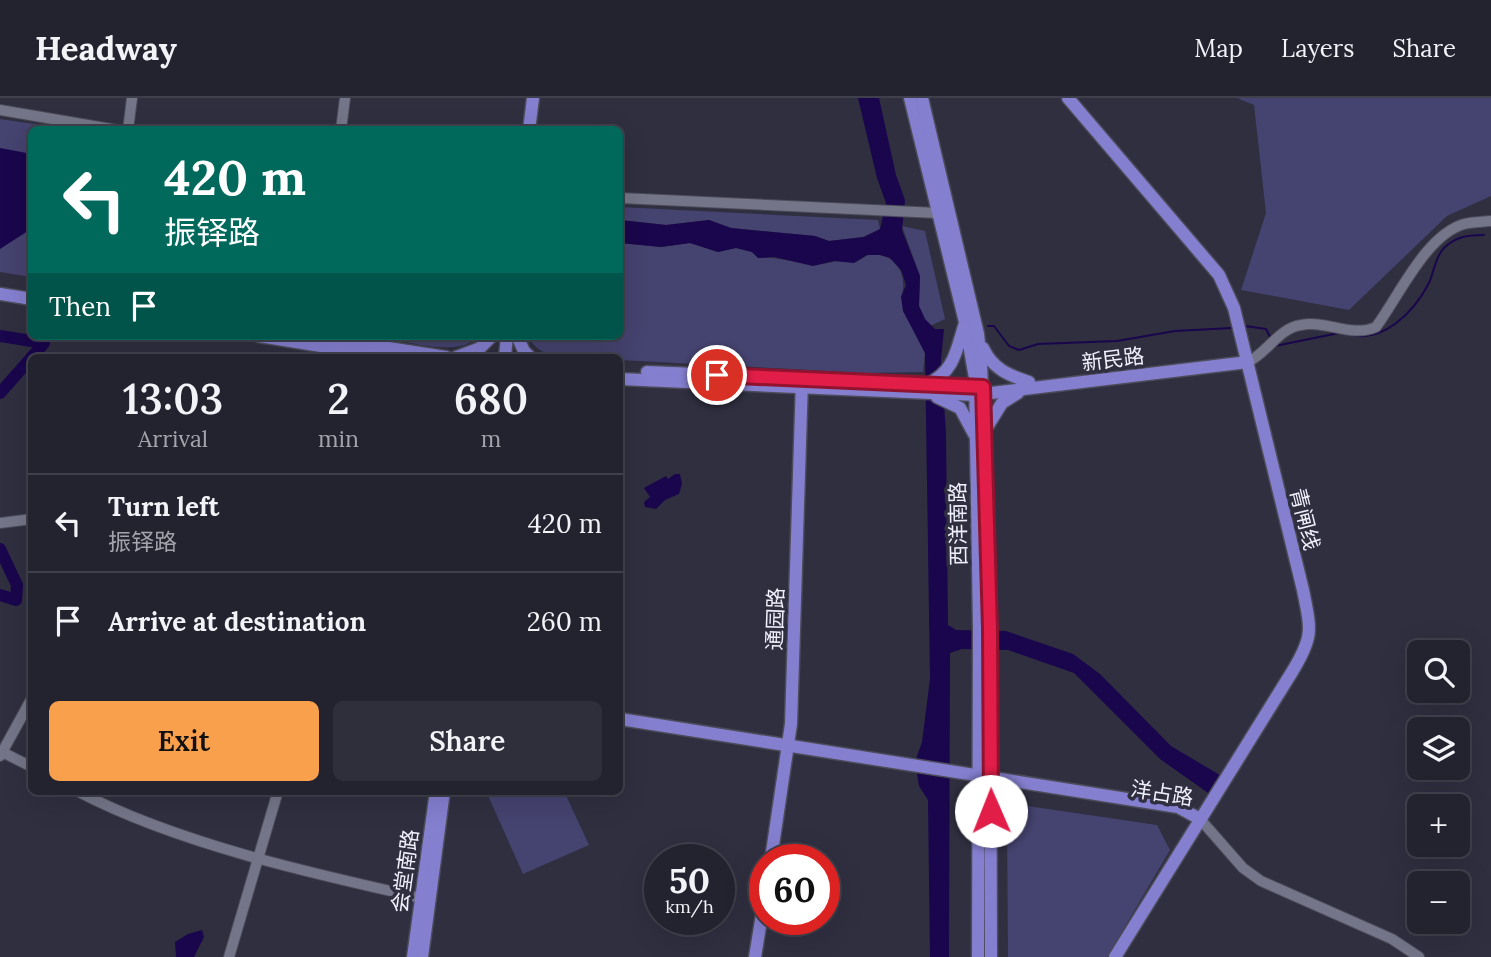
<!DOCTYPE html>
<meta charset="utf-8">
<style>
:root{--surface:#232330;--page:#2f2f3c;--text:#f1f3f6;--muted:#a3a4ab;--line:#40404c;--accent:#f9a04d}
body{margin:0;font-family:Lora,"Noto Sans SC",serif;background:var(--page);color:var(--text);height:100vh;display:flex;flex-direction:column;font-size:26px;white-space:nowrap}
*{box-sizing:border-box;margin:0}
p{font-size:23px;color:var(--muted)}
.icon{flex:none;width:38px;height:38px;fill:none;stroke:currentColor;stroke-width:2;stroke-linecap:round;stroke-linejoin:round}
.map{position:relative;flex:1;overflow:hidden}
.details{position:absolute;left:28px;top:256px;width:595px;height:441px;display:flex;flex-direction:column;background:var(--surface);border-radius:10px;box-shadow:0 7px 28px #0002,0 0 0 2px var(--line)}
.details>*{flex:none}
.hud{position:absolute;left:28px;top:28px;width:595px;height:214px;border-radius:10px;box-shadow:0 7px 28px #0002,0 0 0 2px var(--line);background:#00695c;color:#fff;overflow:hidden}
.fabs{position:absolute;left:1407px;top:542px;display:grid;gap:14px}
.fabs a{display:grid;place-items:center;width:63px;height:63px;border-radius:10px;background:var(--surface);box-shadow:0 7px 28px #0002,0 0 0 2px var(--line);font-size:35px}
.speed{position:absolute;left:644px;top:746px;display:flex;gap:14px;font-size:35px;font-weight:700;text-align:center}
.speed>*{display:grid;place-content:center;width:91px;height:91px;border-radius:50%;background:var(--surface);box-shadow:0 7px 28px #0002,0 0 0 2px var(--line);line-height:1}
.speed small{font-size:18px;font-weight:400}
.speed .limit{border:10px solid #d22;background:#fff;color:#111}
.pin{position:absolute;display:grid;place-items:center;width:60px;height:60px;color:#fff;margin:-30px;border:4px solid #fff;border-radius:50%;box-shadow:0 2px 7px #0007}
.me{position:absolute;width:77px;margin:-38px;rotate:359deg;stroke-linejoin:round;filter:drop-shadow(0 0 5px #0008)}
.turn{display:flex;align-items:center;gap:24px;height:147px;padding:0 21px;font-size:32px}
.turn .icon{width:91px;height:91px;stroke-width:2.5}
.turn b{display:block;font-size:49px;line-height:60px}
.then{display:flex;align-items:center;height:66px;padding:0 21px;background:#0003;gap:14px;font-size:26px}
.eta{display:flex;justify-content:space-evenly;align-items:center;height:119px;text-align:center}
.eta b{font-size:42px;font-weight:600;line-height:49px}
.cta{display:flex;gap:14px;margin-top:auto;padding:14px 21px}
.cta a{flex:1;height:80px;border-radius:10px;background:var(--accent);color:#111;font-size:28px;font-weight:600;line-height:80px;text-align:center}
.cta a+a{background:var(--page);color:var(--text)}
ul{padding:0;list-style:none}
li{display:flex;align-items:center;gap:21px;height:98px;padding:0 21px;border-top:2px solid var(--line)}
li div{flex:1}
li b{display:block;font-size:26px}
li em{font-style:normal}
header{display:flex;align-items:center;gap:42px;box-sizing:border-box;height:98px;padding:0 35px;background:var(--surface);border-bottom:2px solid var(--line)}
header strong{font-size:33px}
nav{display:flex;gap:38px;margin-inline-start:auto;font-size:24px}
.map>svg:first-child{display:block}
.green{fill:#45436f}
.water{fill:#1a064c}
.lines{fill:none;stroke-linecap:round;stroke-linejoin:round}
.stream{stroke:#1a064c;stroke-width:2}
.river{stroke:#1a064c;stroke-width:12}
.minor-casing{stroke:#4c4b59;stroke-width:12}
.major-casing{stroke:#4c4b59;stroke-width:15}
.minor{stroke:#747588;stroke-width:10}
.major{stroke:#847fcf;stroke-width:12}
.route-casing{stroke:#92132f;stroke-width:18}
.route{stroke:#e11d48;stroke-width:12}
.labels{text-anchor:middle;dominant-baseline:central;stroke-width:7;stroke-linejoin:round;paint-order:stroke}
.street-label{font-size:21px;fill:#eff0fb;stroke:#2f2f40}
</style>
<header>
<strong>Headway</strong>
<nav><a>Map</a><a>Layers</a><a>Share</a></nav>
</header>
<div class="map">
<svg width="1491" height="859" viewBox="0 0 1491 859">
<rect width="100%" height="100%" fill="#2f2f40"/>
<g class="green">
<path d="M1237,0H1491V98L1447,118L1349,212L1241,192L1266,115L1254,7Z"/>
<path d="M0,21L68,31L32,32L31,179L0,174Z"/>
<path d="M620,109L878,122L880,131L863,139L829,143L815,138L731,130L709,122L666,127L620,122Z"/>
<path d="M902,128L925,133L945,221L915,235L925,255L923,274L866,275L620,262V259C592,259 542,269 528,238H620V145L661,149L690,145L718,154L736,150L752,154L758,160C779,158 796,166 817,166C827,167 835,162 844,163C847,163 853,165 855,164C860,163 864,158 869,157C895,153 909,178 901,199L925,221L919,208L920,178Z"/>
<path d="M380,238H478C460,261 405,243 380,238Z"/>
<path d="M486,693H564L589,747L523,776Z"/>
<path d="M1021,707L1157,727L1170,752L1107,859H1008L1007,721L1013,710Z"/>
</g>
<g class="water">
<path d="M858,0H879L896,77L905,102L902,132L920,178L919,208L925,221L935,231H944L941,262L946,335L948,527L956,532L1006,533L1073,556L1100,576L1171,648L1223,679L1211,697L1160,661L1074,575L1008,552L962,551L950,555L949,859H930L928,702L919,688L915,664L922,644L930,581L925,255L903,213L901,199L906,187L901,172L890,160L880,157H867L854,165L834,163L813,168L774,159L758,160L752,154L736,150L718,154L690,145L661,149L620,145V122L666,127L709,122L731,130L815,138L829,143L864,139L880,131L886,105L877,80Z"/>
<path d="M0,50L32,56L31,131L0,151Z"/>
<path d="M675,376H680L682,386L679,396L665,402L656,411L645,409L644,404L650,399L644,390L666,378L668,381Z"/>
<path d="M202,832L204,839L194,859H176L175,844L188,836Z"/>
</g>
<g class="lines">
<g class="stream">
<path d="M988,228H994L1009,248L1019,252L1038,246L1117,243L1175,233L1232,230"/>
<path d="M1245,228L1266,231L1270,239"/>
<path d="M1348,236C1382,247 1414,214 1429,185C1434,174 1435,159 1444,150C1456,138 1469,137 1484,137"/>
<path d="M1275,248L1339,235"/>
</g>
<g class="river">
<path d="M0,238L44,245L32,259"/>
<path d="M0,295L32,259"/>
<path d="M0,451L17,487L16,502L0,497"/>
</g>
<defs>
<g id="minor">
<path d="M0,12L117,32"/>
<path d="M128,32L132,0"/>
<path d="M341,32L345,0"/>
<path d="M620,100L937,115"/>
<path d="M1248,264C1267,255 1279,230 1301,227C1327,222 1351,240 1376,229C1399,198 1426,137 1464,126C1472,124 1482,124 1491,123"/>
<path d="M0,425L32,421"/>
<path d="M0,653L32,669"/>
<path d="M0,658L32,600"/>
<path d="M77,693C178,746 314,776 426,801"/>
<path d="M1200,721L1243,770L1261,783L1392,841L1419,859"/>
<path d="M229,859L278,693"/>
</g>
<g id="major">
<path d="M910,0L965,224L975,280L979,530L978,859"/>
<path d="M922,0L978,236L981,263L990,530L991,859"/>
<path d="M1068,0L1219,177L1234,210L1303,492C1311,532 1314,538 1292,574L1115,859"/>
<path d="M529,32L533,0"/>
<path d="M0,196L32,201"/>
<path d="M259,238L389,259"/>
<path d="M312,238L446,259"/>
<path d="M517,238L524,253L530,259"/>
<path d="M983,250C993,271 1008,277 1029,284"/>
<path d="M456,259L480,250L492,238"/>
<path d="M505,259L507,238"/>
<path d="M647,274L696,276"/>
<path d="M620,281L975,297L1248,264"/>
<path d="M864,284L951,289"/>
<path d="M928,286C954,273 956,254 964,228"/>
<path d="M937,299L960,310L974,336"/>
<path d="M987,329L1002,305L1018,295"/>
<path d="M620,621L1178,709L1200,721"/>
<path d="M771,761L791,626L802,282"/>
<path d="M413,859L436,693"/>
<path d="M422,859L444,693"/>
<path d="M755,859L765,798"/>
</g>
</defs>
<use href="#minor" class="minor-casing"/>
<use href="#major" class="major-casing"/>
<use href="#minor" class="minor"/>
<use href="#major" class="major"/>
</g>
<g class="lines">
<defs>
<path id="route" d="M717,277L983,289L990,530L991,713"/>
</defs>
<use href="#route" class="route-casing"/>
<use href="#route" class="route"/>
</g>
<g class="labels">
<g class="street-label">
<text transform="translate(1113 261) rotate(-7)">新民路</text>
<text transform="translate(1305 421) rotate(76)">青闸线</text>
<text transform="translate(958 426) rotate(-91)">西洋南路</text>
<text transform="translate(775 521) rotate(-88)">通园路</text>
<text transform="translate(1162 695) rotate(9)">洋占路</text>
<text transform="translate(405 773) rotate(-82)">会堂南路</text>
</g>
</g>
</svg>
<div class="fabs">
<a><svg class="icon" aria-label="search" viewBox="0 0 24 24"><circle cx="10" cy="10" r="6"/><path d="M15 15l6 6"/></svg></a>
<a><svg class="icon" aria-label="layers" viewBox="0 0 24 24"><path d="M12 4l9 5-9 5-9-5zM3 14l9 5 9-5"/></svg></a>
<a>+</a>
<a>−</a>
</div>
<div class="speed"><div>50<small>km/h</small></div><div class="limit">60</div></div>
<div class="pin" style="left:717px;top:277px;background:#d93025"><svg class="icon" aria-label="arrive" viewBox="0 0 24 24"><path d="M6 21V4h12l-3 4 3 4H6"/></svg></div>
<svg class="me" style="left:991px;top:713px" viewBox="-20 -20 40 40"><circle r="19" fill="#fff"/><path d="M0-13L10 11 0 6-10 11z" fill="#e11d48"/></svg>
<div class="hud">
<div class="turn"><svg class="icon" aria-label="left" viewBox="0 0 24 24"><path d="M17 20v-9H6M10 6l-5 5 5 5"/></svg><div><b>420 m</b>振铎路</div></div>
<div class="then">Then<svg class="icon" aria-label="arrive" viewBox="0 0 24 24"><path d="M6 21V4h12l-3 4 3 4H6"/></svg></div>
</div>
<section class="details">
<div class="eta">
<div><b>13:03</b><p>Arrival</p></div>
<div><b>2</b><p>min</p></div>
<div><b>680</b><p>m</p></div>
</div>
<ul>
<li><svg class="icon" aria-label="left" viewBox="0 0 24 24"><path d="M17 20v-9H6M10 6l-5 5 5 5"/></svg><div><b>Turn left</b><p>振铎路</p></div><em>420 m</em></li>
<li><svg class="icon" aria-label="arrive" viewBox="0 0 24 24"><path d="M6 21V4h12l-3 4 3 4H6"/></svg><div><b>Arrive at destination</b></div><em>260 m</em></li>
</ul>
<div class="cta"><a>Exit</a><a>Share</a></div>
</section>
</div>
